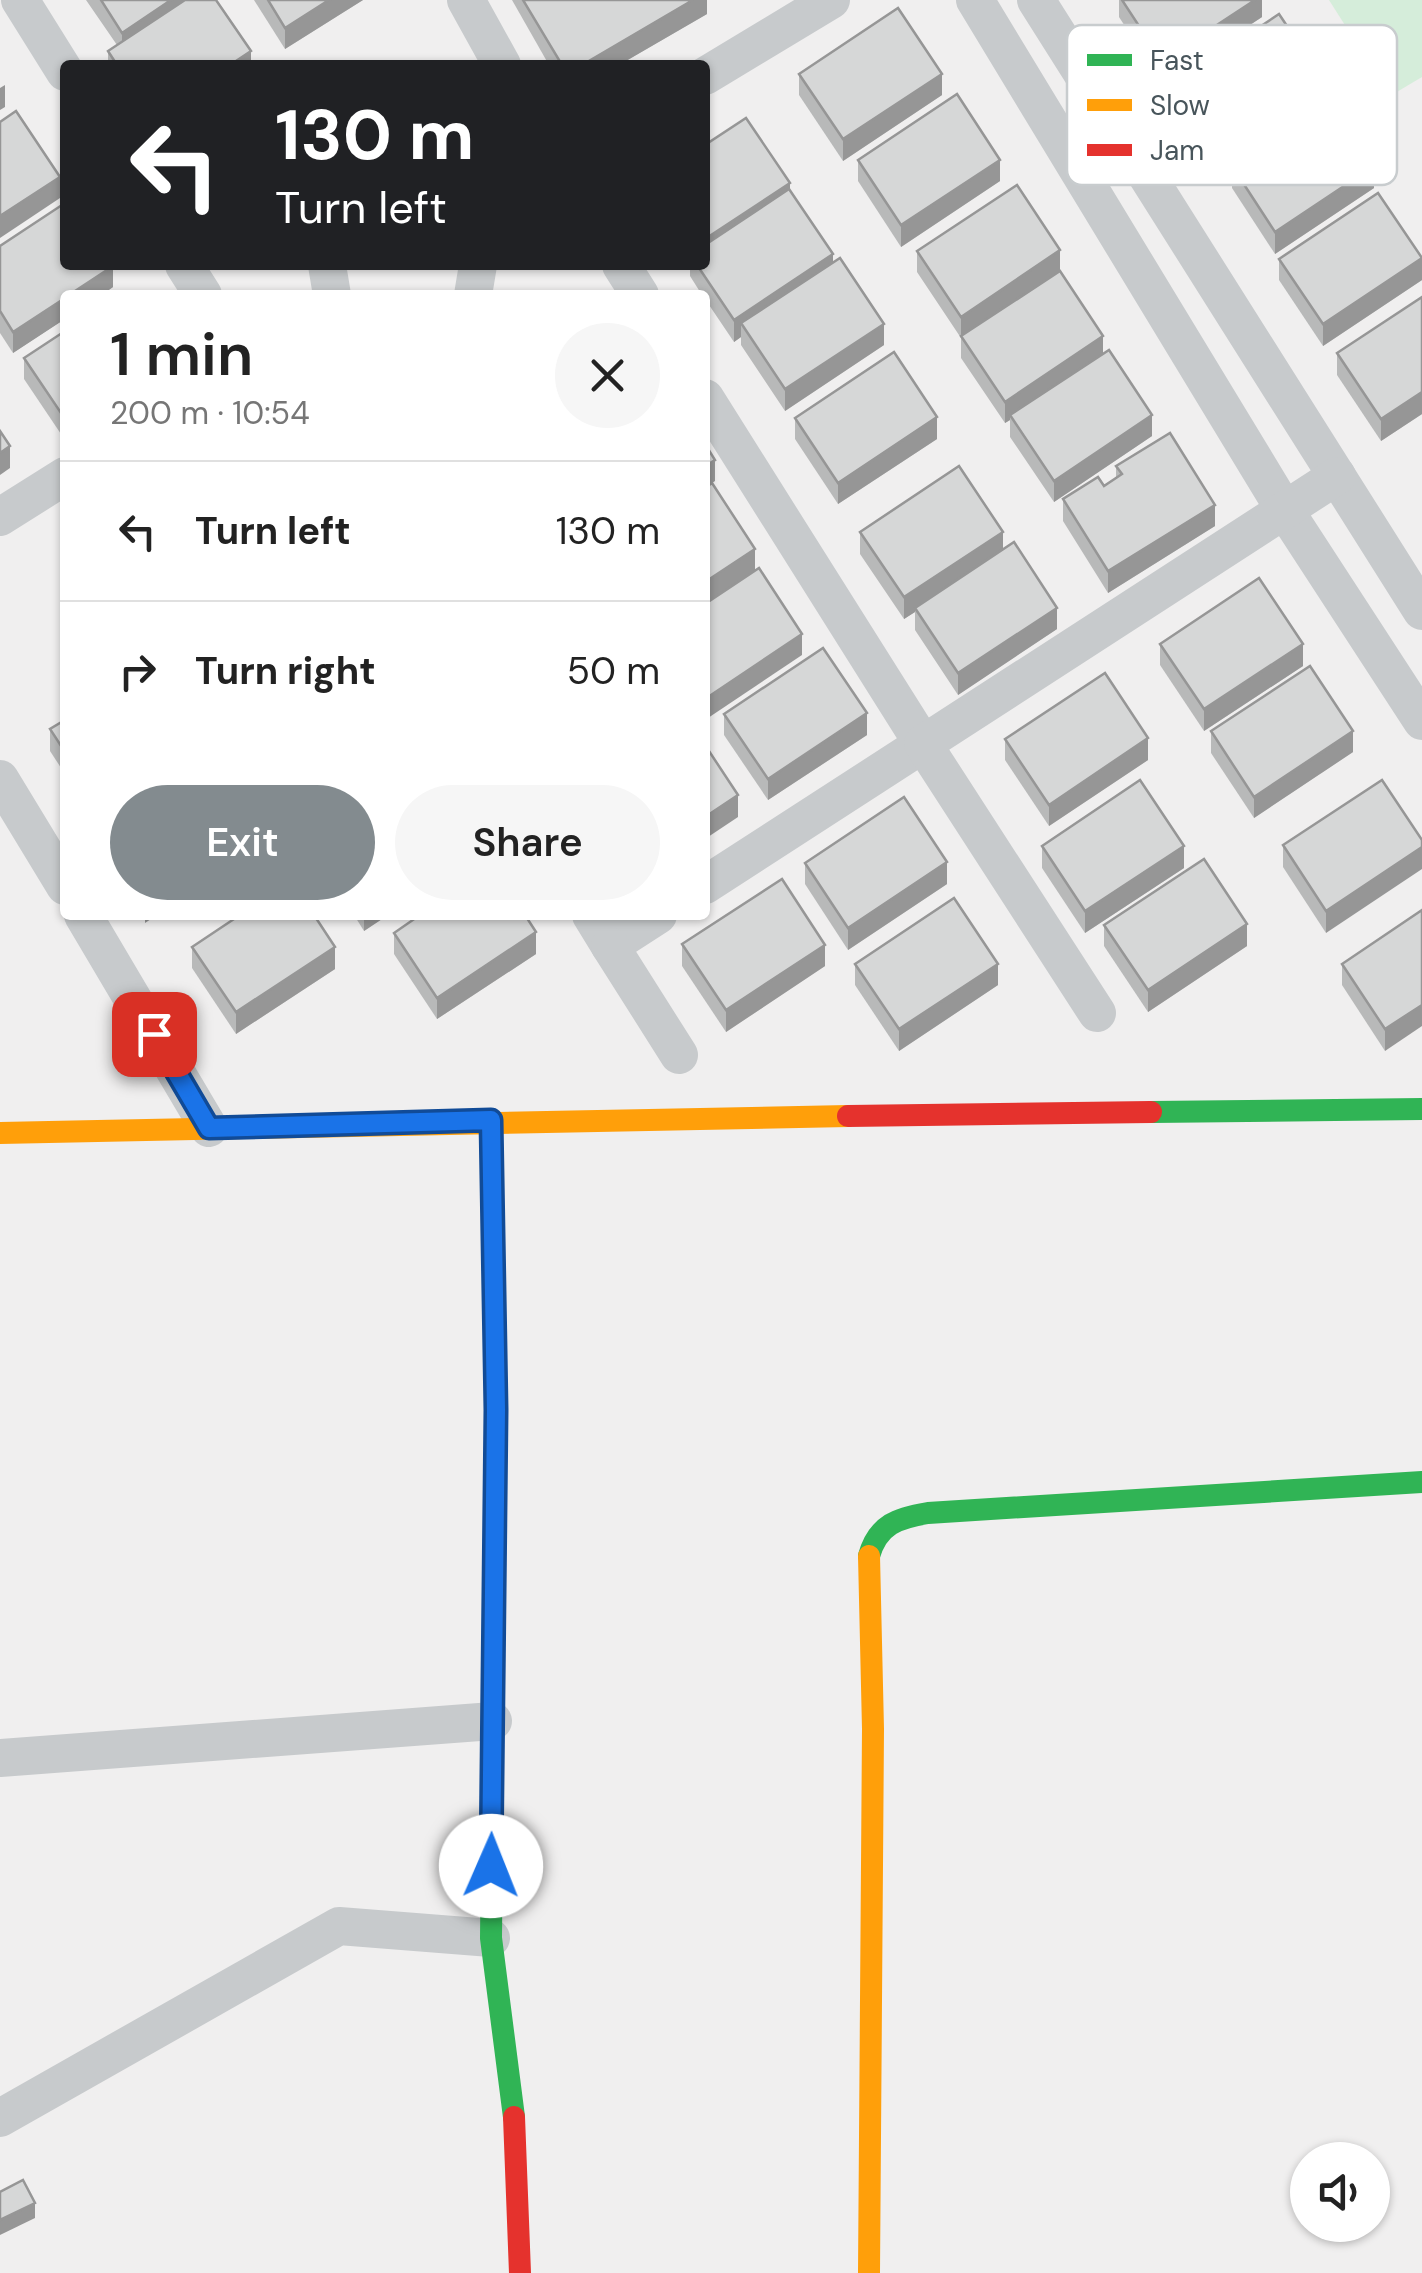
<!DOCTYPE html>
<meta charset="utf-8">
<style>
:root{--surface:#fff;--page:#f6f6f6;--text:#222;--muted:#767676;--line:#e0e0e0;--accent:#838b8f}
body{margin:0;font-family:"DM Sans",sans-serif;background:var(--page);color:var(--text);height:100vh;display:flex;flex-direction:column;font-size:38px;white-space:nowrap}
*{box-sizing:border-box;margin:0}
p{font-size:32px;color:var(--muted)}
.icon{flex:none;width:55px;height:55px;fill:none;stroke:currentColor;stroke-width:2;stroke-linecap:round;stroke-linejoin:round}
.map{position:relative;flex:1;overflow:hidden}
.panel{position:absolute;left:60px;top:290px;width:650px;height:630px;display:flex;flex-direction:column;background:var(--surface);border-radius:10px;box-shadow:0 2px 8px #0004}
.panel>*{flex:none}
.banner{position:absolute;left:60px;top:60px;width:650px;height:210px;border-radius:10px;box-shadow:0 2px 8px #0004;background:#202124;color:#fff;overflow:hidden}
.fabs{position:absolute;left:1290px;top:2142px;display:grid;gap:20px}
.fabs a{display:grid;place-items:center;width:100px;height:100px;border-radius:50%;background:var(--surface);box-shadow:0 2px 8px #0004;font-size:50px}
.pin{position:absolute;display:grid;place-items:center;width:85px;height:85px;color:#fff;margin:-42px;border-radius:20px;box-shadow:0 5px 15px #0006}
.me{position:absolute;width:110px;margin:-55px;rotate:1deg;stroke-linejoin:round;filter:drop-shadow(0 0 8px #0008)}
.turn{display:flex;align-items:center;gap:35px;height:210px;padding:0 50px;font-size:45px}
.turn .icon{width:130px;height:130px;stroke-width:2.5}
.turn b{display:block;font-size:70px;line-height:85px}
.round{display:grid;place-items:center;flex:none;width:105px;height:105px;border-radius:52px;background:var(--page)}
.summary{display:flex;align-items:center;justify-content:space-between;height:170px;padding:0 50px}
h1{font-size:60px;font-weight:600;line-height:75px}
.action{display:flex;gap:20px;margin-top:auto;padding:20px 50px}
.action a{flex:1;height:115px;border-radius:60px;background:var(--accent);color:#fff;font-size:40px;font-weight:600;line-height:115px;text-align:center}
.action a+a{background:var(--page);color:var(--text)}
ul{padding:0;list-style:none}
li{display:flex;align-items:center;gap:30px;height:140px;padding:0 50px;border-top:2px solid var(--line)}
li div{flex:1}
li b{display:block;font-size:38px}
li em{font-style:normal}
.map>svg:first-child{display:block}
.grass{fill:#d5edda}
.lines{fill:none;stroke-linecap:round;stroke-linejoin:round}
.street{stroke:#c7cacc;stroke-width:38}
.fast{stroke:#30b455;stroke-width:22}
.slow{stroke:#ff9f0a;stroke-width:22}
.jam{stroke:#e5322d;stroke-width:22}
.wall{fill:#b8b9b9}
.shaded-wall{fill:#969696}
.building{fill:#d6d7d7;stroke:#969696;stroke-width:2.5}
.route-casing{stroke:#114b97;stroke-width:25}
.route{stroke:#1a73e8;stroke-width:18}
.key{fill:#fff;stroke:#c8ccce;stroke-width:2.5}
.key-label{font-size:28px;fill:#48555b}
</style>
<div class="map">
<svg width="1422" height="2273" viewBox="0 0 1422 2273">
<rect width="100%" height="100%" fill="#f0efef"/>
<path class="grass" d="M1329,0H1422V77L1390,96Z"/>
<g class="lines">
<g class="street">
<path d="M20,0L65,72"/>
<path d="M466,0L502,65"/>
<path d="M975,0L1284,509L1422,721"/>
<path d="M1036,0L1422,611"/>
<path d="M705,76L831,0"/>
<path d="M184,265L203,295"/>
<path d="M327,265L332,295"/>
<path d="M621,265L640,295"/>
<path d="M473,295L478,265"/>
<path d="M705,398L923,744L705,885"/>
<path d="M0,517L65,476"/>
<path d="M0,779L65,886"/>
<path d="M83,915L209,1128"/>
<path d="M591,915L610,946L658,915"/>
<path d="M610,946L679,1055"/>
<path d="M1097,1013L923,744L1337,476"/>
<path d="M0,1758L493,1721"/>
<path d="M0,2118L339,1926L491,1938"/>
</g>
<g class="fast">
<path d="M1151,1112L1422,1109"/>
<path d="M491,1121L496,1411L491,1938L514,2117"/>
<path d="M869,1556C878,1524 898,1518 928,1513L1422,1482"/>
</g>
<g class="slow">
<path d="M0,1133L848,1116"/>
<path d="M869,1556L873,1729L869,2273"/>
</g>
<g class="jam">
<path d="M848,1116L1151,1112"/>
<path d="M514,2117L520,2273"/>
</g>
</g>
<g class="wall">
<path d="M86,0H216L251,65H108V51L117,45Z"/>
<path d="M254,0H363L285,49Z"/>
<path d="M512,0H707V14L619,65H549Z"/>
<path d="M1119,0H1262V17L1162,83L1119,17Z"/>
<path d="M799,74L942,95L843,161L799,95Z"/>
<path d="M1180,80L1323,102L1224,167L1180,101Z"/>
<path d="M858,160L1000,181L901,247L858,181Z"/>
<path d="M1232,166L1374,188L1275,254L1232,188Z"/>
<path d="M790,190L884,345L785,411L741,345V337L734,342L705,299V295H702L690,276V270L686,265H705Z"/>
<path d="M0,246L113,287L13,353L0,333Z"/>
<path d="M917,251L1060,271L1103,353L1152,436L1054,502L1010,437V420L1005,423L961,358V338L917,272Z"/>
<path d="M1279,259L1422,280L1323,346L1279,280Z"/>
<path d="M1422,297V414L1381,441L1337,375V353Z"/>
<path d="M65,331V440L24,379V358Z"/>
<path d="M795,418L937,439L838,504L795,439Z"/>
<path d="M1116,466L1215,526L1108,593L1063,521V499L1104,486L1116,478Z"/>
<path d="M860,532L1003,549L1057,629L958,695L915,630V612L904,619L860,554Z"/>
<path d="M1160,644L1303,666L1204,731L1160,665Z"/>
<path d="M724,714L867,735L768,800L724,735Z"/>
<path d="M65,720V774L50,751V729Z"/>
<path d="M1211,731L1353,752L1254,818L1211,753Z"/>
<path d="M1005,739L1148,760L1049,826L1005,760Z"/>
<path d="M1382,780L1326,933L1283,867V845Z"/>
<path d="M1042,846L1184,868L1085,933L1042,868Z"/>
<path d="M805,863L947,884L848,950L805,884Z"/>
<path d="M1422,910L1385,1051L1342,985V964Z"/>
<path d="M354,915H388L364,931Z"/>
<path d="M1104,925L1247,946L1148,1012L1104,946Z"/>
<path d="M394,933L536,954L437,1019L394,954Z"/>
<path d="M682,944L825,966L726,1032L682,966Z"/>
<path d="M192,947L335,969L236,1034L192,968Z"/>
<path d="M855,964L998,985L899,1051L855,985Z"/>
</g>
<g class="shaded-wall">
<path d="M171,0H204L122,54V33Z"/>
<path d="M329,0H363L285,49V28Z"/>
<path d="M693,0H707V14L619,65H582Z"/>
<path d="M1255,0H1262V17L1162,83V61Z"/>
<path d="M251,51V65H230Z"/>
<path d="M942,74V95L843,161V139Z"/>
<path d="M1323,80V102L1224,167V146Z"/>
<path d="M5,85V107L0,110V88Z"/>
<path d="M1000,160V181L901,247V225Z"/>
<path d="M1374,166V188L1275,254V232Z"/>
<path d="M60,177V198L0,238V216Z"/>
<path d="M790,183V205L705,261V239Z"/>
<path d="M1060,250V272L961,338V317Z"/>
<path d="M833,254V276L741,323V337L734,342V320Z"/>
<path d="M1422,258V280L1323,346V324Z"/>
<path d="M113,266V287L102,295H69Z"/>
<path d="M65,298V319L13,353V332Z"/>
<path d="M884,324V345L785,411V389Z"/>
<path d="M1103,336V357L1010,415V420L1005,423V402Z"/>
<path d="M1422,392V414L1381,441V419Z"/>
<path d="M1152,415V436L1054,502V481Z"/>
<path d="M937,417V439L838,504V483Z"/>
<path d="M10,446V468L0,475V453Z"/>
<path d="M715,460V481L705,488V466Z"/>
<path d="M1215,505V526L1108,593V571Z"/>
<path d="M1003,532V554L915,608V612L904,619V597Z"/>
<path d="M755,549V571L705,604V582Z"/>
<path d="M1057,608V629L958,695V673Z"/>
<path d="M802,634V655L705,720V699Z"/>
<path d="M1303,644V666L1204,731V709Z"/>
<path d="M867,713V735L768,800V779Z"/>
<path d="M1353,731V752L1254,818V797Z"/>
<path d="M1148,738V760L1049,826V805Z"/>
<path d="M738,795V817L705,839V817Z"/>
<path d="M1184,846V868L1085,933V911Z"/>
<path d="M1422,847V869L1326,933V911Z"/>
<path d="M947,862V884L848,950V928Z"/>
<path d="M145,915H157L145,923Z"/>
<path d="M364,915H388L364,931Z"/>
<path d="M1247,924V946L1148,1012V990Z"/>
<path d="M536,932V954L437,1019V998Z"/>
<path d="M825,945V966L726,1032V1010Z"/>
<path d="M335,947V969L236,1034V1012Z"/>
<path d="M998,964V985L899,1051V1029Z"/>
<path d="M1422,1005V1026L1385,1051V1029Z"/>
<path d="M35,2203V2218L0,2235V2220Z"/>
</g>
<g class="building">
<path d="M101,0H171L122,33Z"/>
<path d="M185,0H216L251,51L230,65H117L108,51Z"/>
<path d="M268,0H329L285,28Z"/>
<path d="M523,0H693L582,65H562Z"/>
<path d="M1122,0H1255L1162,61Z"/>
<path d="M898,8L942,74L843,139L799,74Z"/>
<path d="M1279,14L1323,80L1224,146L1180,80Z"/>
<path d="M957,94L1000,160L901,225L858,160Z"/>
<path d="M1331,101L1374,166L1275,232L1232,166Z"/>
<path d="M16,111L60,177L0,216V122Z"/>
<path d="M746,118L790,183L705,239V145Z"/>
<path d="M1017,185L1060,250L961,317L917,251Z"/>
<path d="M789,189L833,254L734,320L697,265H705V245Z"/>
<path d="M1378,193L1422,258L1323,324L1279,259Z"/>
<path d="M65,203V265L113,266L69,295H65V298L13,332L0,311V246Z"/>
<path d="M840,258L884,324L785,389L741,323Z"/>
<path d="M1060,271L1103,336L1005,402L961,336Z"/>
<path d="M1422,297V392L1381,419L1337,353Z"/>
<path d="M65,331V419L24,358Z"/>
<path d="M1109,350L1152,415L1054,481L1010,415Z"/>
<path d="M894,352L937,417L838,483L795,418Z"/>
<path d="M0,431L10,446L0,453Z"/>
<path d="M1170,433L1215,505L1108,571L1063,499L1098,477L1104,486L1122,474L1116,466Z"/>
<path d="M705,444L715,460L705,466Z"/>
<path d="M959,466L1003,532L904,597L860,532Z"/>
<path d="M712,483L755,549L705,582V488Z"/>
<path d="M1014,542L1057,608L958,673L915,608Z"/>
<path d="M759,568L802,634L705,699V604Z"/>
<path d="M1259,578L1303,644L1204,709L1160,644Z"/>
<path d="M823,648L867,713L768,779L724,714Z"/>
<path d="M1310,666L1353,731L1254,797L1211,731Z"/>
<path d="M1105,673L1148,738L1049,805L1005,739Z"/>
<path d="M65,720V752L50,729Z"/>
<path d="M705,745L738,795L705,817Z"/>
<path d="M1140,780L1184,846L1085,911L1042,846Z"/>
<path d="M1382,780L1422,840V847L1326,911L1283,845Z"/>
<path d="M904,797L947,862L848,928L805,863Z"/>
<path d="M1204,859L1247,924L1148,990L1104,925Z"/>
<path d="M782,879L825,945L726,1010L682,944Z"/>
<path d="M954,898L998,964L899,1029L855,964Z"/>
<path d="M1422,910V1005L1385,1029L1342,964Z"/>
<path d="M240,915H314L335,947L236,1012L192,947Z"/>
<path d="M420,915H525L536,932L437,998L394,933Z"/>
<path d="M23,2180L35,2203L0,2220V2192Z"/>
</g>
<g class="lines">
<defs>
<path id="route" d="M154,1034L209,1128L491,1120L496,1410L491,1866"/>
</defs>
<use href="#route" class="route-casing"/>
<use href="#route" class="route"/>
</g>
<rect x="1067" y="25" width="330" height="160" rx="15" class="key"/>
<rect x="1087" y="54" width="45" height="12" fill="#30b455"/>
<rect x="1087" y="99" width="45" height="12" fill="#ff9f0a"/>
<rect x="1087" y="144" width="45" height="12" fill="#e5322d"/>
<g class="key-label">
<text x="1150" y="70">Fast</text>
<text x="1150" y="115">Slow</text>
<text x="1150" y="160">Jam</text>
</g>
</svg>
<div class="fabs">
<a><svg class="icon" aria-label="sound" viewBox="0 0 24 24"><path d="M4 9h4l5-4v14l-5-4H4zM17 9q2 3 0 6"/></svg></a>
</div>
<div class="pin" style="left:154px;top:1034px;background:#d93025"><svg class="icon" aria-label="arrive" viewBox="0 0 24 24"><path d="M6 21V4h12l-3 4 3 4H6"/></svg></div>
<svg class="me" style="left:491px;top:1866px" viewBox="-20 -20 40 40"><circle r="19" fill="#fff"/><path d="M0-13L10 11 0 6-10 11z" fill="#1a73e8"/></svg>
<div class="banner">
<div class="turn"><svg class="icon" aria-label="left" viewBox="0 0 24 24"><path d="M17 20v-9H6M10 6l-5 5 5 5"/></svg><div><b>130 m</b>Turn left</div></div>
</div>
<section class="panel">
<div class="summary"><div><h1>1 min</h1><p>200 m · 10:54</p></div><a class="round"><svg class="icon" aria-label="close" viewBox="0 0 24 24"><path d="M6 6l12 12M18 6L6 18"/></svg></a></div>
<ul>
<li><svg class="icon" aria-label="left" viewBox="0 0 24 24"><path d="M17 20v-9H6M10 6l-5 5 5 5"/></svg><div><b>Turn left</b></div><em>130 m</em></li>
<li><svg class="icon" aria-label="right" viewBox="0 0 24 24"><path d="M7 20v-9h11M14 6l5 5-5 5"/></svg><div><b>Turn right</b></div><em>50 m</em></li>
</ul>
<div class="action"><a>Exit</a><a>Share</a></div>
</section>
</div>
